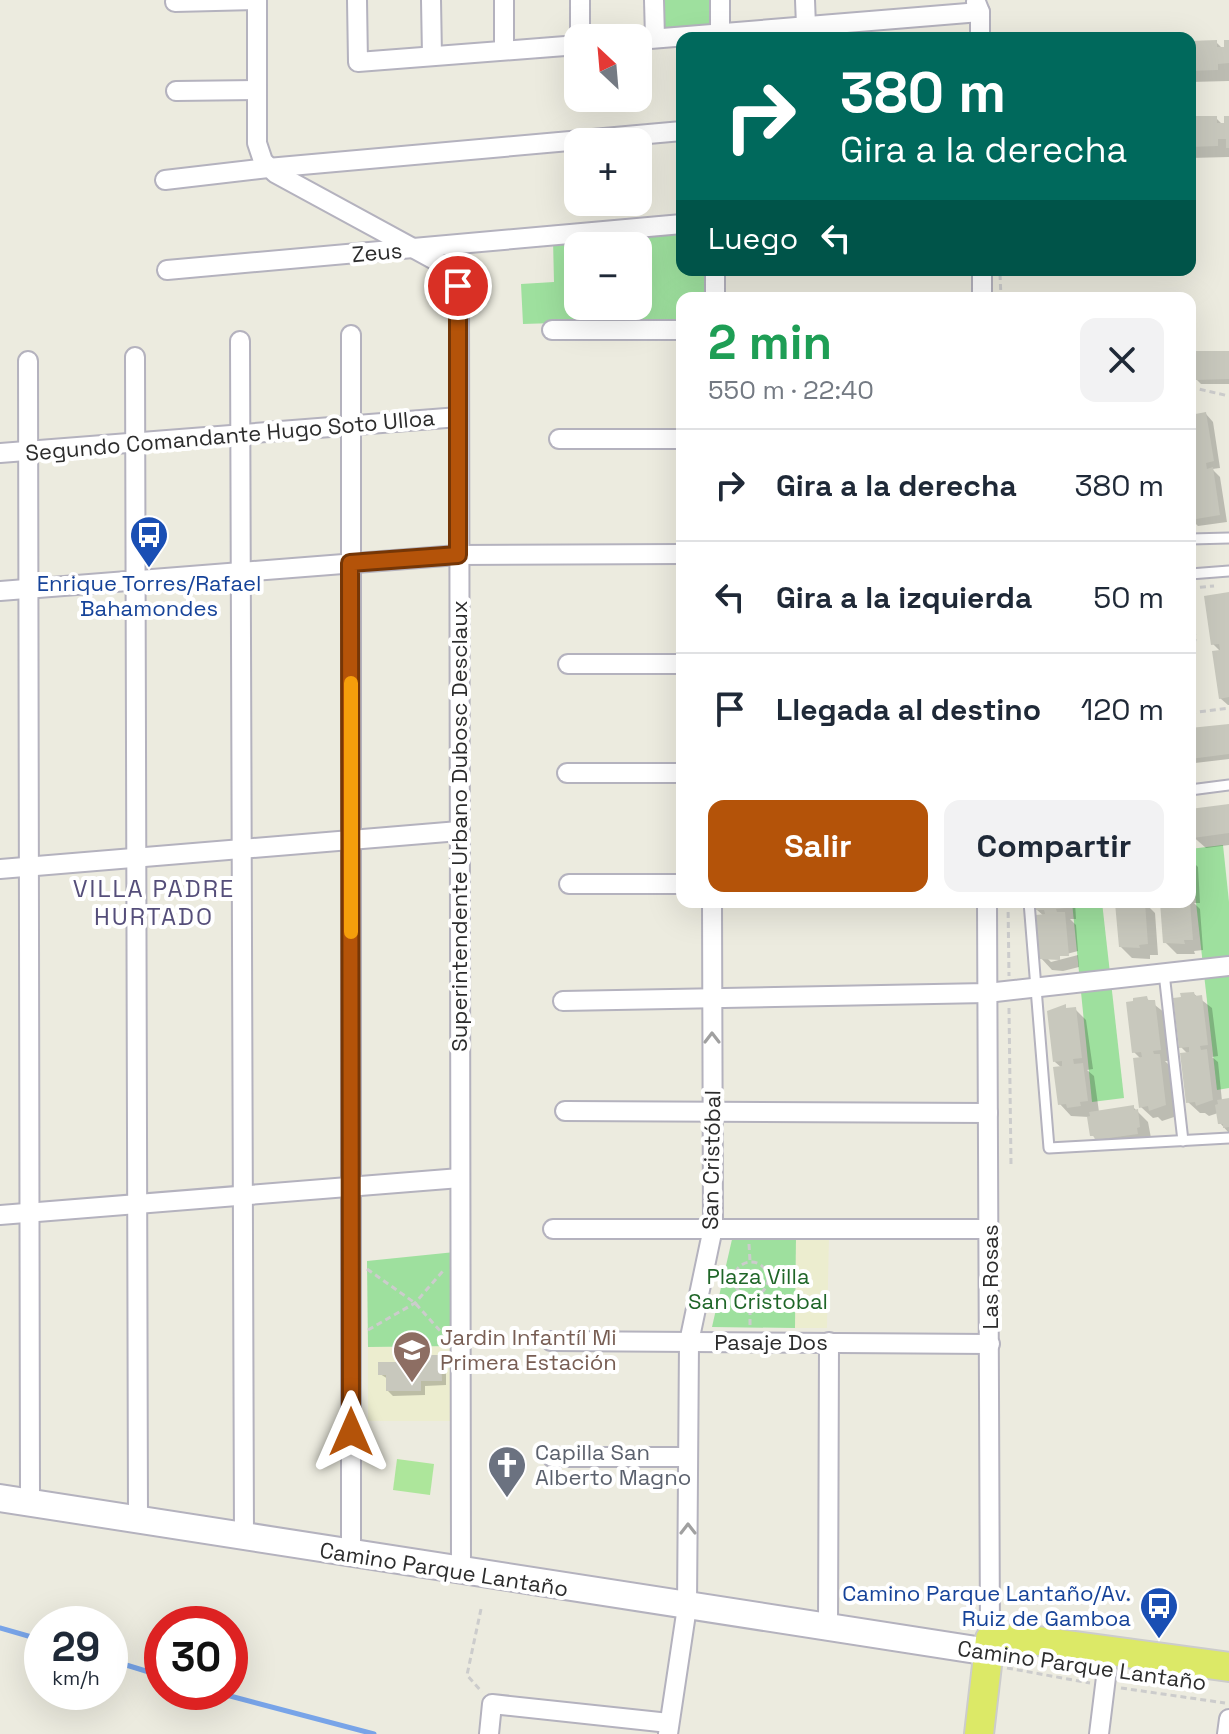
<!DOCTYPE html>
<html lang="es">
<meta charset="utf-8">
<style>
:root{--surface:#fff;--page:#f2f2f3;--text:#1f2937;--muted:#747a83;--line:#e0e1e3;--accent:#b45309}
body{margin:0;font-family:"Space Grotesk",sans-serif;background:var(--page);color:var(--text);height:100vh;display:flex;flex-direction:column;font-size:30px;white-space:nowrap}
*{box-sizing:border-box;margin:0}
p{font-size:26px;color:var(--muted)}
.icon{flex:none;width:44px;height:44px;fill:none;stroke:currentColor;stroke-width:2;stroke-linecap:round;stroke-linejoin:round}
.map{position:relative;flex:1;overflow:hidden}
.side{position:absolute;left:676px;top:292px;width:520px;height:616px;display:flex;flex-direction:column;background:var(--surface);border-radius:16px;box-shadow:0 8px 32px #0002}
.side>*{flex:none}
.top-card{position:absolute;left:676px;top:32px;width:520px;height:244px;border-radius:16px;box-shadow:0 8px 32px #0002;background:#00695c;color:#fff;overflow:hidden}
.needle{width:52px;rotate:334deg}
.fabs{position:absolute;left:564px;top:24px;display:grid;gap:16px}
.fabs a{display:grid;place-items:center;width:88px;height:88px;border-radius:16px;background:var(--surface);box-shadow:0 8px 32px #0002;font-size:40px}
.speed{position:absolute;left:24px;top:1606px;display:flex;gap:16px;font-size:40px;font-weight:700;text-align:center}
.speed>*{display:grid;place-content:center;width:104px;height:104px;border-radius:50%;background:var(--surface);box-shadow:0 8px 32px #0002;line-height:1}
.speed small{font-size:20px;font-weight:400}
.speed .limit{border:12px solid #d22;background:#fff;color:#111}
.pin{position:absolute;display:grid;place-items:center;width:68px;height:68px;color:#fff;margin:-34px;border:4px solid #fff;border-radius:50%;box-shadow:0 2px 8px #0007}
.me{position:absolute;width:88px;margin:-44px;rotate:0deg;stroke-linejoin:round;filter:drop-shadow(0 0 6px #0008)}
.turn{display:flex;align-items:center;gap:28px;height:168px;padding:0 32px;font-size:36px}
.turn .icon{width:104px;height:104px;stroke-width:2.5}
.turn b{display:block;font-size:56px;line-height:68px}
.then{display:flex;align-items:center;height:76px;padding:0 32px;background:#0003;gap:16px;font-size:30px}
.round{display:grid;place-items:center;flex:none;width:84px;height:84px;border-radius:16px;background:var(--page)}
.overview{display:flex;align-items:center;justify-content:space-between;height:136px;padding:0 32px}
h1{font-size:48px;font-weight:600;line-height:60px;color:#1e9e55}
.button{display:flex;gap:16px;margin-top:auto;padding:16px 32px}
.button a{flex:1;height:92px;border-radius:16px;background:var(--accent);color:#fff;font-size:32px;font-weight:600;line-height:92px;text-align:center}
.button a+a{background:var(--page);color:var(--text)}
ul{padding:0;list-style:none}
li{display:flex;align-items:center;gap:24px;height:112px;padding:0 32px;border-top:2px solid var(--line)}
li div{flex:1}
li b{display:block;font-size:30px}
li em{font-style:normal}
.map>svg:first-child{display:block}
.education{fill:#ecedcf}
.green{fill:#9ee09e;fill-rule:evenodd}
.pitch{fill:#ade69b}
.shadow{fill:#0003}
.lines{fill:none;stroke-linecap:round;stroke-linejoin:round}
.stream{stroke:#78a4e8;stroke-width:5}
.building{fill:#c8c8bd}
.service-casing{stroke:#b4b2be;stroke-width:13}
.minor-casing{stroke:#b4b2be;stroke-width:22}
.secondary-casing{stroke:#b4b2be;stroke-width:30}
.primary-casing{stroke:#ccc;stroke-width:32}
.path{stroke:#ccc;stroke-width:3;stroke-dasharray:6 4;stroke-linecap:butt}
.service{stroke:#fff;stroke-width:9}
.minor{stroke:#fff;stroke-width:18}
.secondary{stroke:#fff;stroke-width:26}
.primary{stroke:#dce967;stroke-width:28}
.oneway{stroke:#a0a0a0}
.route-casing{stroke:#753606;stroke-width:20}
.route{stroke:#b45309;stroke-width:14}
.slow{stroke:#f59e0b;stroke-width:14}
.labels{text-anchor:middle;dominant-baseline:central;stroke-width:8;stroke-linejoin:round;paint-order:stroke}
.street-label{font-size:22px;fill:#2c2c2c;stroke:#fff}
.transit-label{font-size:22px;fill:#164399;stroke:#fff}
.park-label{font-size:22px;fill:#1f6628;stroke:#fff}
.education-label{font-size:22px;fill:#785e54;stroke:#fff;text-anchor:start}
.worship-label{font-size:22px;fill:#5b616d;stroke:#fff;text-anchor:start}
.neighbourhood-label{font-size:24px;letter-spacing:2px;fill:#554e7a;stroke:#fff}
</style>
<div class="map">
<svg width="1229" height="1734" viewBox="0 0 1229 1734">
<rect width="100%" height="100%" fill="#ecebdf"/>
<g class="education">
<path d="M796,1235H829L827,1328H795Z"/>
<path d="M456,1346V1421H368V1347Z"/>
</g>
<g class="green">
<path d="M663,0H716L717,27L665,32Z"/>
<path d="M682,226V270H708V298H682V319L523,324L521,284L554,282L553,239ZM578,246H638V306H578Z"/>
<path d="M1223,845L1229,902V1088L1217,1090L1190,849Z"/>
<path d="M1072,902H1102L1124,1098L1092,1102Z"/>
<path d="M733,1235H796L795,1328L712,1327Z"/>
<path d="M455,1252L456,1346L368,1347L367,1261Z"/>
</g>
<path class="pitch" d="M397,1459L434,1464L430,1495L393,1490Z"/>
<g class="shadow">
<path d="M1216,42L1223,49L1229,42V81L1190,82V43Z"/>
<path d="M1190,118H1216L1226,128L1229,118V157L1190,158Z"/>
<path d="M1229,353V384H1201L1196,379Z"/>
<path d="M1206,414L1213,422L1220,468L1212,469L1220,477L1227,522L1198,526L1191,519L1190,513V417Z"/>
<path d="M1229,594V705H1228L1220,698L1221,652L1213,644Z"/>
<path d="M1229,726V759L1195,763L1190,758V730Z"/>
<path d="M1229,806V845L1206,848L1190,834V811Z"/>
<path d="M1190,859L1198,867L1200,903H1194L1200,909L1203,950L1194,951L1195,954H1177L1165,942L1162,902H1190Z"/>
<path d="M1036,902H1075L1076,919H1070L1076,925L1078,951L1048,959L1051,962L1078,955L1079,967L1063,971L1052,970L1041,958L1044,916L1037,910Z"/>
<path d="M1120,902H1155V907H1149L1155,913L1158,955H1150V959L1132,958L1121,947L1123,905Z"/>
<path d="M1194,994L1212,1008L1218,1056L1212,1057L1218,1062L1222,1101L1229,1100V1133L1220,1123L1218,1113L1209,1116L1205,1113H1200L1188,1102V1054L1181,1047Z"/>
<path d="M1146,998L1165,1013L1171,1061H1165L1171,1067L1177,1116L1162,1121L1158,1117L1153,1118L1141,1107V1059L1134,1052Z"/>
<path d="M1065,1007L1068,1010L1075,1009L1086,1020L1093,1069L1087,1070L1094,1076L1099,1112L1133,1107L1148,1122L1151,1138L1148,1144L1108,1150L1092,1135L1089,1117L1071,1116L1060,1104L1062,1068L1055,1062Z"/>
<path d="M440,1357L446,1362V1385L425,1386V1395L393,1396L388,1391V1379L380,1374L407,1364Z"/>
</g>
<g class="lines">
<g class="stream">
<path d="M0,1628L42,1640"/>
<path d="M110,1660L162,1676"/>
<path d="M215,1692L374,1734"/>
</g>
</g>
<g class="building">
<path d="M1217,40V47H1224V40H1229V63L1218,64V70L1190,71V41Z"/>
<path d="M1190,116H1217V123H1224V116H1229V148H1226V139H1218V146L1190,147Z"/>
<path d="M1194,351H1229V379L1194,380Z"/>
<path d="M1206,412L1214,461L1206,463L1207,469L1213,467L1220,515L1190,520V415Z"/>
<path d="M1229,592V697L1219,699L1212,651L1220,650L1219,644L1211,645L1204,596Z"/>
<path d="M1229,724V754L1190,759V728Z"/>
<path d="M1229,804V833L1193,838L1190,834V809Z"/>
<path d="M1034,902H1065L1066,908L1056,909L1057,912H1065L1069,956H1060V960L1039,959L1036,915L1045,914L1044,910H1035Z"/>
<path d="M1145,902L1148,944L1139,945L1140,948L1119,947L1115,903Z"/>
<path d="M1160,902H1190L1193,940H1184L1185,944L1163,943Z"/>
<path d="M1194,992L1195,996L1202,995L1208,1045L1200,1046L1201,1050L1207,1049L1213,1100L1196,1106L1195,1102L1186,1103L1180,1053L1189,1052V1047L1179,1048L1173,998L1181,997L1180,993Z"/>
<path d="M1147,996L1148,1000H1155L1161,1050L1153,1051L1154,1054H1160L1166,1105L1149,1111L1148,1106L1139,1108L1133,1058L1142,1057L1141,1052L1132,1053L1126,1002L1133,1001V998Z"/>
<path d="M1066,1004V1008L1076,1007L1082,1058L1073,1059L1074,1064L1083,1063L1088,1101L1080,1102L1081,1106L1067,1108L1066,1104L1058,1105L1053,1067L1062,1066V1061L1053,1062L1047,1011Z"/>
<path d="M1229,1098V1127L1223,1128V1124H1218L1215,1105L1218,1104L1217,1100Z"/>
<path d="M1134,1105V1110L1138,1109L1140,1127L1137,1128L1138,1134L1095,1140L1094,1136H1090L1087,1117L1090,1116L1089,1112Z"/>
<path d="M405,1355H441L442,1381H421V1391H386V1375H378V1362H405Z"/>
</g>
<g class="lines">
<defs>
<g id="service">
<path d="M1190,539L1229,538"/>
<path d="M1190,574L1229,571"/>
<path d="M1190,790L1229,785"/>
<path d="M1029,902L1049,1148L1229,1138"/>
<path d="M1164,973L1183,1141"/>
</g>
<g id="minor">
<path d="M257,0V143L263,161L275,173L444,265L456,280L459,291L461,1571"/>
<path d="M357,0L358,62L578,45"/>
<path d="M431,0L432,56"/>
<path d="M504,0V50"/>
<path d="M580,0V38"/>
<path d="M654,0L655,38"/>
<path d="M720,0V38"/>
<path d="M805,0L806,26"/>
<path d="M175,2L257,0"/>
<path d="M976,2L980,12V38"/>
<path d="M638,40L980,12"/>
<path d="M176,91L257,90"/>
<path d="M165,180L268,168L682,131"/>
<path d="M167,270L682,224"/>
<path d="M982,270V298"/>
<path d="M715,298V270"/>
<path d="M552,330H682"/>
<path d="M351,335V1554"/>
<path d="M240,341L244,1537"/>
<path d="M135,357L138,1520"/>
<path d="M28,361L30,1503"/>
<path d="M559,439H682"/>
<path d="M0,453L459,417"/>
<path d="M0,591L458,555L682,554"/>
<path d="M568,664H682"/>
<path d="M567,773H682"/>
<path d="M0,869L459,831"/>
<path d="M569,884H682"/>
<path d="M987,902L990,1639"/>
<path d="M563,1001L987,993L1229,966"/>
<path d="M565,1111L988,1113"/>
<path d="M0,1215L460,1178"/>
<path d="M553,1229H989"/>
<path d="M551,1341L990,1344"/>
<path d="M552,1457H688"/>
<path d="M828,1628L829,1342"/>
<path d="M489,1734L492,1704L669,1723"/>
<path d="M668,1734L687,1607L689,1342L713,1228L712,902"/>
<path d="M1099,1734L1107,1669"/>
<path d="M1227,1734L1229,1719"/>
</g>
<path id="secondary" d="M0,1498L989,1652"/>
<path id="primary" d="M979,1734L990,1639L1031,1640L1229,1667"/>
</defs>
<use href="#service" class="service-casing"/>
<use href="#minor" class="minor-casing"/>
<use href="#secondary" class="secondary-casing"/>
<use href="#primary" class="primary-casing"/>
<g class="path">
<path d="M1000,274L1001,298"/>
<path d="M1190,387L1229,396"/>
<path d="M1190,588L1214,586"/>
<path d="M1190,640H1195L1191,584"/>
<path d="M1190,713L1229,708"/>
<path d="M1008,902L1009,976"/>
<path d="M1009,1008L1011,1164"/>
<path d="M749,1244L750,1261"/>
<circle cx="751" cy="1279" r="17"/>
<path d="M367,1269L415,1303L443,1334"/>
<path d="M718,1279L734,1277"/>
<path d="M769,1279H790"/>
<path d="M750,1325V1297"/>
<path d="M368,1330L415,1303L443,1271"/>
<path d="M481,1609L467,1675L482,1692"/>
<path d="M1007,1668L1090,1683"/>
<path d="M1121,1688L1225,1703"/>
</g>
<use href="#service" class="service"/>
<use href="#minor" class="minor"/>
<use href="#secondary" class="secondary"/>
<use href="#primary" class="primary"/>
</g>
<defs><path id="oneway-chevron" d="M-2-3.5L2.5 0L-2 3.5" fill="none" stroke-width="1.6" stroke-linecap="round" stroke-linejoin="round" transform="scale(2)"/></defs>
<g class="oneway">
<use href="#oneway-chevron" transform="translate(712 1038) rotate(-90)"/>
<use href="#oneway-chevron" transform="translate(688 1529) rotate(-90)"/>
</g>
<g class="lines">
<defs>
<path id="route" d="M351,1432L350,563L458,555V286"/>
</defs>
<use href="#route" class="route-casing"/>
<use href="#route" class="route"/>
<path class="slow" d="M351,683V932"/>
</g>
<defs>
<symbol id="bus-pin" viewBox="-11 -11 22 30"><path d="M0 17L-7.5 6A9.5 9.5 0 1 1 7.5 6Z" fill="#1a4fb4" stroke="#fff"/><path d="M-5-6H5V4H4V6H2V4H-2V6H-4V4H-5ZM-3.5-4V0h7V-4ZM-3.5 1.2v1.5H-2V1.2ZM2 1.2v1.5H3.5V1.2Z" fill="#fff"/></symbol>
<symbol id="school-pin" viewBox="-11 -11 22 30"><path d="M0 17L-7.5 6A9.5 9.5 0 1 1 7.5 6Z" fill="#8d6e63" stroke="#fff"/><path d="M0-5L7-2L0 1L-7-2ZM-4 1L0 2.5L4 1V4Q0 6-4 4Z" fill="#fff"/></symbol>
<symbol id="church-pin" viewBox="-11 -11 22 30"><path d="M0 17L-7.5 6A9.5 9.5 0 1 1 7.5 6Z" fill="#6b7280" stroke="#fff"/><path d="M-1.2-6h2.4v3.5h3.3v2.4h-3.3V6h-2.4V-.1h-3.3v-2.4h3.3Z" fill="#fff"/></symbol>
</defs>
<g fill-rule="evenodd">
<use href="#bus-pin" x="127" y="513" width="44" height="60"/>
<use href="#school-pin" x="390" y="1328" width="44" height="60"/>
<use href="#church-pin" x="485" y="1443" width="44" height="60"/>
<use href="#bus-pin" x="1137" y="1584" width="44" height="60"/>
</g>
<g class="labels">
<g class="street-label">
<text transform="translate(377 252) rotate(-5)">Zeus</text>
<text transform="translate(230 435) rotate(-5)">Segundo Comandante Hugo Soto Ulloa</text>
<text transform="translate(459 826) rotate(-90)">Superintendente Urbano Dubosc Desclaux</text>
<text transform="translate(711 1160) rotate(-89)">San Cristóbal</text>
<text transform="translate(990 1277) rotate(-90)">Las Rosas</text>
<text x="771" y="1342">Pasaje Dos</text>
<text transform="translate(444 1569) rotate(9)">Camino Parque Lantaño</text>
<text transform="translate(1082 1665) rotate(8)">Camino Parque Lantaño</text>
</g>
<g class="transit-label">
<text x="149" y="583">Enrique Torres/Rafael<tspan x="149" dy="25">Bahamondes</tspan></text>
<text x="1131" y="1593" text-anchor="end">Camino Parque Lantaño/Av.<tspan x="1131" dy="25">Ruiz de Gamboa</tspan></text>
</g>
<g class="park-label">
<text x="758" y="1276">Plaza Villa<tspan x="758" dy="25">San Cristobal</tspan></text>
</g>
<g class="education-label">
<text x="440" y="1337">Jardin Infantíl Mi<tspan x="440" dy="25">Primera Estación</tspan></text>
</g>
<g class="worship-label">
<text x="535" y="1452">Capilla San<tspan x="535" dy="25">Alberto Magno</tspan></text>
</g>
<g class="neighbourhood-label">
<text x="154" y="888">VILLA PADRE<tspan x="154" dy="28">HURTADO</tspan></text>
</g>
</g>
</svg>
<div class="fabs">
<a><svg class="needle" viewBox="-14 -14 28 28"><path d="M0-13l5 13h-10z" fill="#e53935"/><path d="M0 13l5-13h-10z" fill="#747a83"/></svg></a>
<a>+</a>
<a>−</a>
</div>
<div class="speed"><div>29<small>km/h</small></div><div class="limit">30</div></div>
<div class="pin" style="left:458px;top:286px;background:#d93025"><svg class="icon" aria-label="arrive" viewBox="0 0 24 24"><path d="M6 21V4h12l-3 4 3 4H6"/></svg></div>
<svg class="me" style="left:351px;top:1432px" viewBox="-20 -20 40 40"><path d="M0-17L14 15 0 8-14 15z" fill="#b45309" stroke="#fff" stroke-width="4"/></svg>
<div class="top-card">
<div class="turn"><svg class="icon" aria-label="right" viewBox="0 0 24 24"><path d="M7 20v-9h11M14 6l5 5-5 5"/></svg><div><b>380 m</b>Gira a la derecha</div></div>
<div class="then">Luego<svg class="icon" aria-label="left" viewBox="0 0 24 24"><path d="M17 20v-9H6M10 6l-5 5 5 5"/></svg></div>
</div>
<section class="side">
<div class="overview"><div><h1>2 min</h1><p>550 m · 22:40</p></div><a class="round"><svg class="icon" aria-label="close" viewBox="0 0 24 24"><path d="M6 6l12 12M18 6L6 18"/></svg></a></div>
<ul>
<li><svg class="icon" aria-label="right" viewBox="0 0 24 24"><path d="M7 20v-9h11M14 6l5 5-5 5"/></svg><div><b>Gira a la derecha</b></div><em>380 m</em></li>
<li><svg class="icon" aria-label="left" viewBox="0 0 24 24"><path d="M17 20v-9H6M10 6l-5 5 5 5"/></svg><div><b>Gira a la izquierda</b></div><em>50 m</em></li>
<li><svg class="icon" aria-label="arrive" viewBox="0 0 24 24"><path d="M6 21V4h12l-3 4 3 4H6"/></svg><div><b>Llegada al destino</b></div><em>120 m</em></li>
</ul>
<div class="button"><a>Salir</a><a>Compartir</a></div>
</section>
</div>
